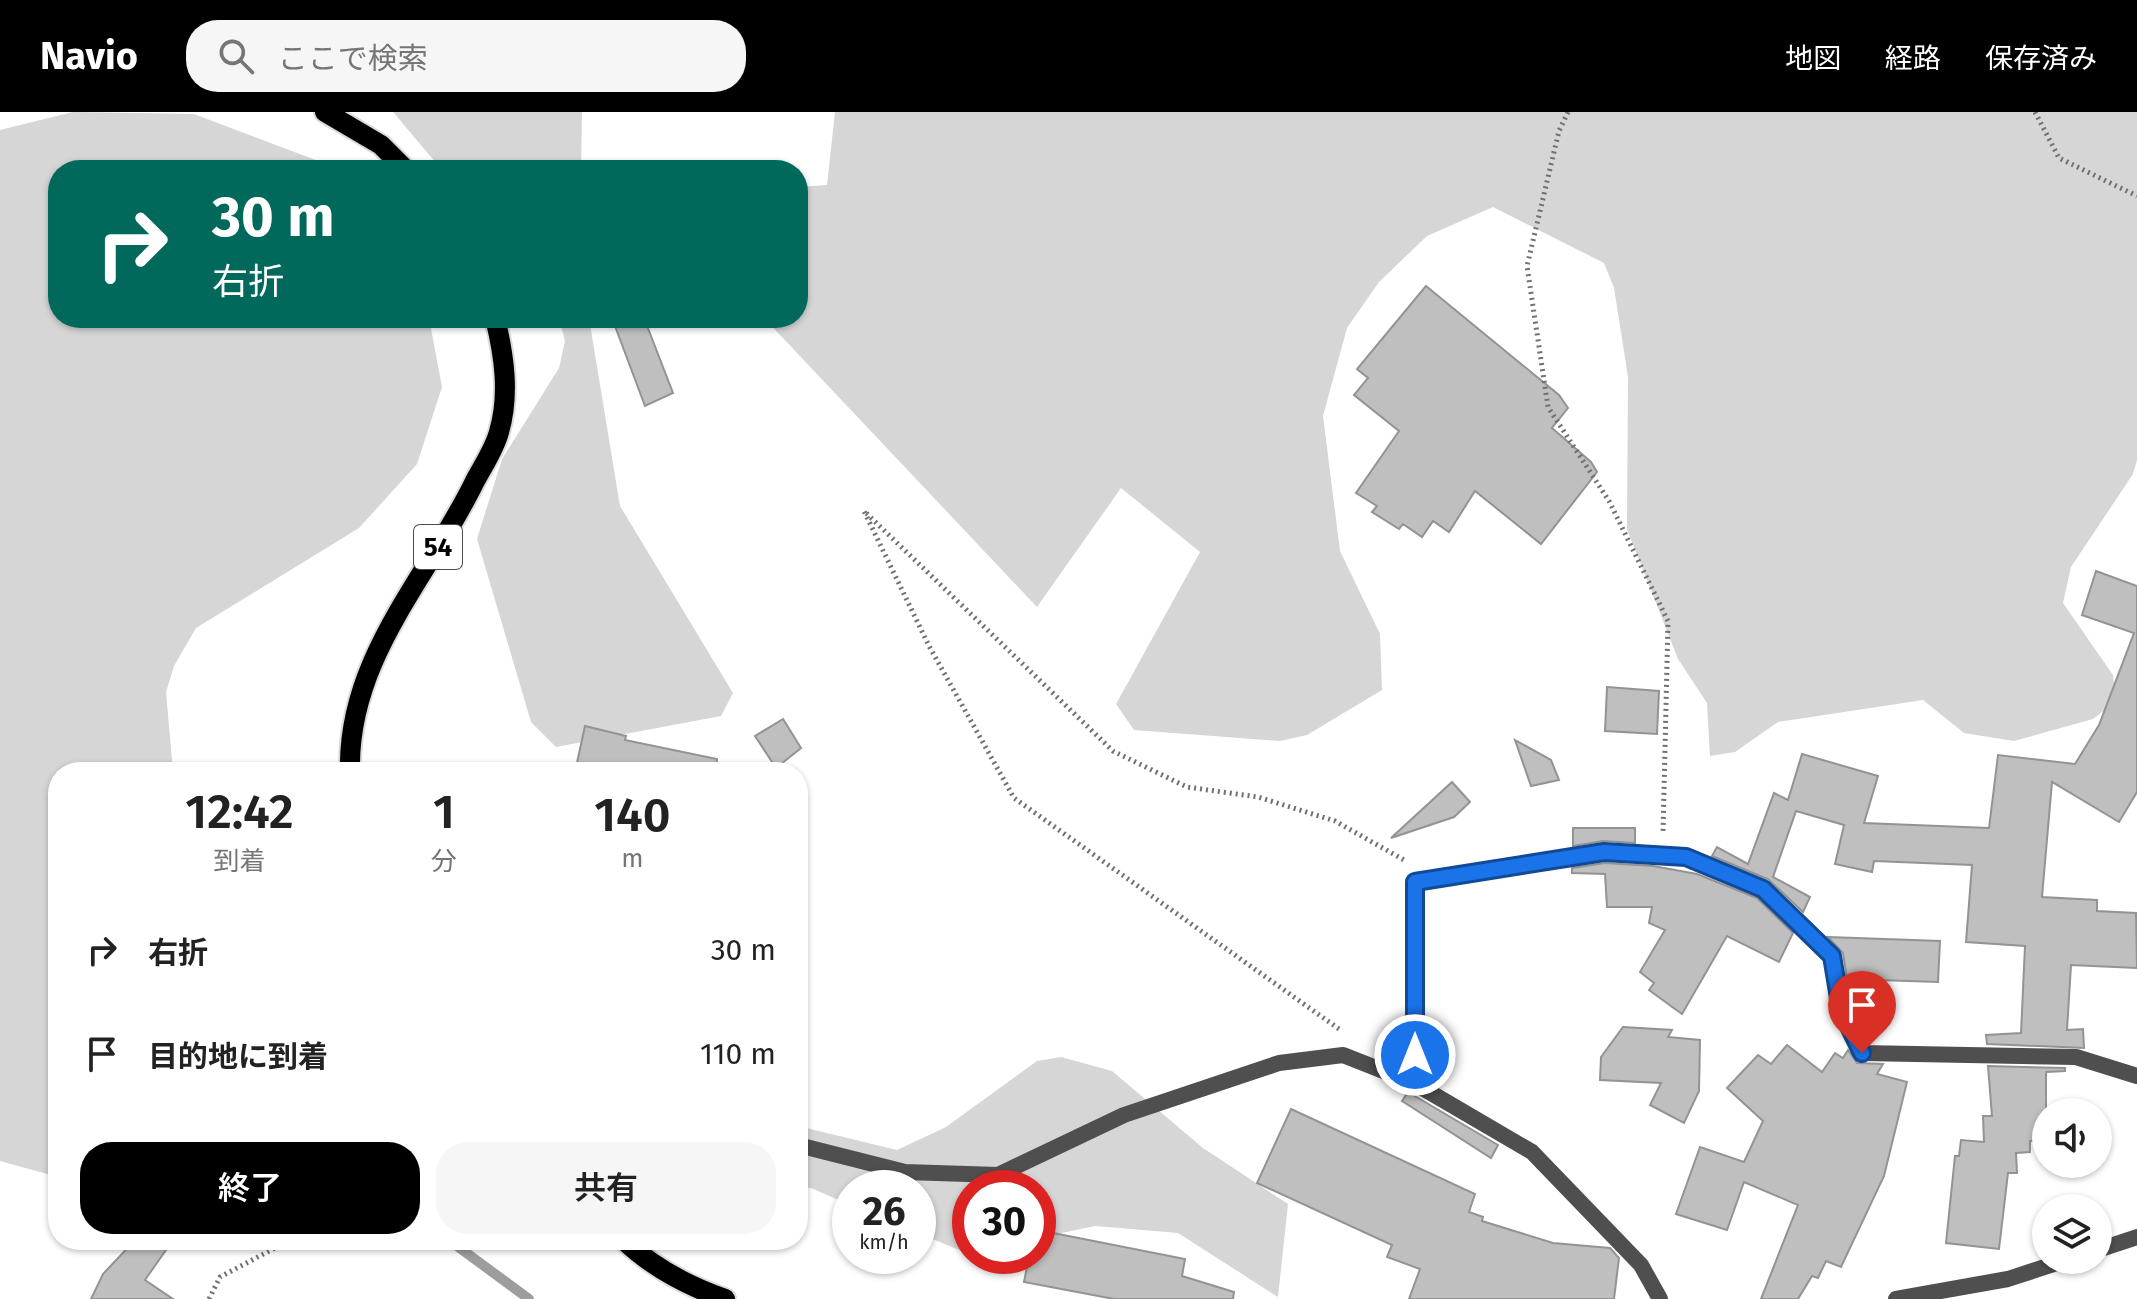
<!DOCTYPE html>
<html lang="ja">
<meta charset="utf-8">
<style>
:root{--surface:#fff;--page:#f6f6f6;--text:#222;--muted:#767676;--accent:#000}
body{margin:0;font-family:"Fira Sans","Noto Sans JP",sans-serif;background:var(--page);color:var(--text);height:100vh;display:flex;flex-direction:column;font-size:30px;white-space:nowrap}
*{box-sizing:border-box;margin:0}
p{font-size:26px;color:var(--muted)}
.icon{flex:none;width:44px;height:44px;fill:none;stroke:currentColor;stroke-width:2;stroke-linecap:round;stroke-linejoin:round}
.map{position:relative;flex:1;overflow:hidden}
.drawer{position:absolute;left:48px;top:650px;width:760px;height:488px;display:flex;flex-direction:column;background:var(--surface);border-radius:32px;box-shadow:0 2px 6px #0004}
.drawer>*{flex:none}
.hud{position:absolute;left:48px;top:48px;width:760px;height:168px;border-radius:32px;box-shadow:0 2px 6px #0004;background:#00695c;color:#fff;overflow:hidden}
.controls{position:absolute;left:2032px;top:986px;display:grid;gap:16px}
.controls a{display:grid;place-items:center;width:80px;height:80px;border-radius:50%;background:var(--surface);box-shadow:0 2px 6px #0004;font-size:40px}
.speed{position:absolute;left:832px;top:1058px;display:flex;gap:16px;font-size:40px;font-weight:700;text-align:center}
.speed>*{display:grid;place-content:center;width:104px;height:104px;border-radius:50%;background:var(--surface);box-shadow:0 2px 6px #0004;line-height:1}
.speed small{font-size:20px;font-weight:400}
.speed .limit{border:12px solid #d22;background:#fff;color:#111}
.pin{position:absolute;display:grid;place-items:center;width:68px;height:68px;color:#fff;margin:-82px -34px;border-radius:50% 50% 50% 0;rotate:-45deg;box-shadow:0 0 8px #0007}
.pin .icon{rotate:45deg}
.me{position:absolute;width:88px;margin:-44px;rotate:0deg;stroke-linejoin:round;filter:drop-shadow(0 0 6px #0008)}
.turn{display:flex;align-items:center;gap:28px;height:168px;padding:0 32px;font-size:36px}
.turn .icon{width:104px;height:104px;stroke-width:2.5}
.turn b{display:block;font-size:56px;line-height:68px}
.eta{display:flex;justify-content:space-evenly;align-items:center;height:136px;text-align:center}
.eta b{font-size:48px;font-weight:600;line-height:56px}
.action{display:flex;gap:16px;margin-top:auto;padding:16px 32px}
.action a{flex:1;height:92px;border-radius:32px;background:var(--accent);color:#fff;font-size:32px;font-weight:600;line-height:92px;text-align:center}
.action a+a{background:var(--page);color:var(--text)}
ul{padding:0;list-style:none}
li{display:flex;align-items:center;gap:24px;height:104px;padding:0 32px}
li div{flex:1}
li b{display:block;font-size:30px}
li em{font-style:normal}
header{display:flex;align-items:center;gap:48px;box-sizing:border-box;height:112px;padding:0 40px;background:var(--accent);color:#fff}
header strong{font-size:38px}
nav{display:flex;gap:44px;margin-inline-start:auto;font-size:28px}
.search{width:560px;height:72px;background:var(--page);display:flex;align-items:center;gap:20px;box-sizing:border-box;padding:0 28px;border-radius:32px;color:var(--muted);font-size:30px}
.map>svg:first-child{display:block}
.green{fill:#d6d6d6}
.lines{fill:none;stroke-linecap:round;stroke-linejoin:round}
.stream{stroke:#9d9d9d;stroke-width:10}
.building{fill:#bfbfbf;stroke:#939393;stroke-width:2}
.primary-casing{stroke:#dbdbdb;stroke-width:24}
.path{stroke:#717171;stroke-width:5;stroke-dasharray:2 4;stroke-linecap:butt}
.minor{stroke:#4f4f4f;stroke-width:16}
.primary{stroke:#000;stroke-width:20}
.route-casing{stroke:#114b97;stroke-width:20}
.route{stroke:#1a73e8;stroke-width:14}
.labels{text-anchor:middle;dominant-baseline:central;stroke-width:6;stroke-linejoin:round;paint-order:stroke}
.shield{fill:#fff;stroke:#4c4c4c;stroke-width:2}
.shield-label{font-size:26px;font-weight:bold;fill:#000}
</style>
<header>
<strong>Navio</strong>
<div class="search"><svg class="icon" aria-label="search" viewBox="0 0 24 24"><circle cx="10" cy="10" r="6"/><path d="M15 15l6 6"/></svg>ここで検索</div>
<nav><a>地図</a><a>経路</a><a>保存済み</a></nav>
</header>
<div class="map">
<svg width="2137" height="1187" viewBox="0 0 2137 1187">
<rect width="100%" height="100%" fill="#fff"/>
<g class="green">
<path d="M73,0L194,2L342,58H58V206H429L442,275L417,352L359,416L196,516L174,554L166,580L173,660H58V1065L0,1049V18Z"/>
<path d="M393,0H582L581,58H442Z"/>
<path d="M835,0H2137V348L2133,362L2071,455L2063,491L2113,563L2116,589L2093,607L2014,629L1964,621L1923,588L1778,610L1735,640L1710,644L1707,591L1678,547L1627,417L1628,265L1614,176L1604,151L1493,95L1427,124L1379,170L1347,216L1323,304L1340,439L1380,522L1382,578L1307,623L1280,629L1134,618L1116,592L1200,440L1121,376L1037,495L764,206H798V75L827,73Z"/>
<path d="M559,206H589L620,394L733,581L721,604L556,635L531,610L477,427L502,347L559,256L565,229Z"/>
<path d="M1061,945L1112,959L1203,1036L1288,1092L1278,1185L1178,1121L1095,1114L1038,1126V1076H970V1139L964,1140L918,1121V1076H850V1093L811,1076L798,1075V1014L897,1038L946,1015L1037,949Z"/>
</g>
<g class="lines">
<path class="stream" d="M457,1134L529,1187"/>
</g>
<g class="building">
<path d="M1426,174L1559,283L1568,296L1552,316L1591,350L1597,360L1541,432L1475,379L1449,420L1433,409L1422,425L1403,412L1399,417L1372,400L1377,394L1356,381L1399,319L1354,283L1368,266L1357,257Z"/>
<path d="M612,206H644L673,281L645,294Z"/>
<path d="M2096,459L2137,474V680L2119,710L2052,670L2042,785L2097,788V799L2136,801L2137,856L2071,853L2067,918L2083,917L2084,936L1987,932L1986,923L2021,921L2025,834L1966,830L1972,753L1874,749L1872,760L1835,752L1844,713L1796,699L1773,765L1810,785L1803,800L1768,767L1712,744L1717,735L1748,752L1774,681L1788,688L1802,642L1878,664L1864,711L1989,716L1998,643L2075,652L2099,613L2134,521L2082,503Z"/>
<path d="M1607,575L1659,579L1657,622L1605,619Z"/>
<path d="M783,607L801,636L776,656L755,624Z"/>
<path d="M585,614L626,624L625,628L717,647L716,660H575Z"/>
<path d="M1515,628L1551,648L1559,668L1531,674Z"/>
<path d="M1452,670L1470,690L1454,705L1391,726Z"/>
<path d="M1573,716H1635V731L1603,729L1573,734Z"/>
<path d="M1605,751L1653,754L1697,762L1757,786L1793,821L1779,850L1727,824L1682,902L1649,878L1654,871L1640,860L1665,818L1649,811L1652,795H1607L1605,762L1572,761V756Z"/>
<path d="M1828,825L1940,829L1938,870L1847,867L1843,841Z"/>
<path d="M1623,915L1672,918L1668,925L1700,928L1699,979L1684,1011L1650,993L1661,971L1600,968L1601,945Z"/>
<path d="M1787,933L1822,960L1835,941L1843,946L1848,938L1857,951L1883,952L1877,962L1907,970L1884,1064L1841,1155L1826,1149L1818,1166L1812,1164L1798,1187H1761L1798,1093L1744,1070L1727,1118L1676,1102L1700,1035L1744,1050L1763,1009L1727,976L1758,943L1771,952Z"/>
<path d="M1988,954L2065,956V959L2046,960V1028L2030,1029V1040L2016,1041L2017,1061H2008L1999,1137L1946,1131L1955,1044H1959L1961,1028L1984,1030L1983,1004H1992Z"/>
<path d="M1408,980L1498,1033L1491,1046L1402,989Z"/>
<path d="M1291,997L1475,1082L1469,1100L1483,1105L1482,1109L1553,1131L1610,1136L1619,1146L1614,1187H1409L1420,1157L1387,1145L1392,1133L1257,1071Z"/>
<path d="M1038,1118L1185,1147L1182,1164L1234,1180L1233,1187H1114L1024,1170L1029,1144H1038Z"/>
<path d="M135,1128H173L145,1168L173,1187H91L103,1162Z"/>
</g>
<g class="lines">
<defs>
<g id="primary">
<path d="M325,0L381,33L406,58"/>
<path d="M350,660C347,546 428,466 475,369C483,354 495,336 499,320C510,282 504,243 495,206"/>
<path d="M624,1128C653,1156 688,1174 725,1187"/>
</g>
</defs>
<use href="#primary" class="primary-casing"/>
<g class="path">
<path d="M1568,0L1559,19L1527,154L1548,295L1609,389L1668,509L1663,720"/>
<path d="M2035,0L2059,46L2137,84"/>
<path d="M1339,917L1014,686L929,534L864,399L1113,639L1187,675L1258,685L1335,709L1404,748"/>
<path d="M209,1187L220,1165L290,1128"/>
</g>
<g class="minor">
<path d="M1414,971L1415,770L1604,740L1686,745L1763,777L1832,844L1841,898L1862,941L2076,945L2137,964"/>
<path d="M798,1033L905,1060L998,1063L1124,1003L1279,951L1343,943L1414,971L1532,1040L1641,1153L1660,1187"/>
<path d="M2098,1138L2137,1125"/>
<path d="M1896,1187L2008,1167L2066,1148"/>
</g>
<use href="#primary" class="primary"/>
</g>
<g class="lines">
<defs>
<path id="route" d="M1415,943V770L1604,740L1686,745L1763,777L1832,844L1841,898L1862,941"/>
</defs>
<use href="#route" class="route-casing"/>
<use href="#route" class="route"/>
</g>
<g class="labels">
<rect class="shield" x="414" y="413" width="48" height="44" rx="6"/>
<g class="shield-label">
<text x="438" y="435">54</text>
</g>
</g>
</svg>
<div class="controls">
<a><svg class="icon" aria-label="sound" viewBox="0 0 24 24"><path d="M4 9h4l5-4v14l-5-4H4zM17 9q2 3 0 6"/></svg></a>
<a><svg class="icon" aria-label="layers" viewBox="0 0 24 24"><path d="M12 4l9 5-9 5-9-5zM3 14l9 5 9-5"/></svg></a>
</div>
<div class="speed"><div>26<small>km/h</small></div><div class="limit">30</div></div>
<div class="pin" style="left:1862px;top:941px;background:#d93025"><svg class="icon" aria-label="arrive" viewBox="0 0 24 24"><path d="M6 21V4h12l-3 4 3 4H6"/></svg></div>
<svg class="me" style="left:1415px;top:943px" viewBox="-20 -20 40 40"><circle r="17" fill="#1a73e8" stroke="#fff" stroke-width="3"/><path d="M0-11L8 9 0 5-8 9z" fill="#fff"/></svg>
<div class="hud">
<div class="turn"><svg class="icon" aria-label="right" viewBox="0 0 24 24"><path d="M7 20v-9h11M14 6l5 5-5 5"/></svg><div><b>30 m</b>右折</div></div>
</div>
<section class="drawer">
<div class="eta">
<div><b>12:42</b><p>到着</p></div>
<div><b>1</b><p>分</p></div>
<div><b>140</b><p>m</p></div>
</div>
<ul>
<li><svg class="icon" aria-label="right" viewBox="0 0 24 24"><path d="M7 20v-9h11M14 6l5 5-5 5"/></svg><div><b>右折</b></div><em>30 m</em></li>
<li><svg class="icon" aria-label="arrive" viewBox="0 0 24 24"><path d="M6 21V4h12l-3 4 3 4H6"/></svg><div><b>目的地に到着</b></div><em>110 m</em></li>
</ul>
<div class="action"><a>終了</a><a>共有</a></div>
</section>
</div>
